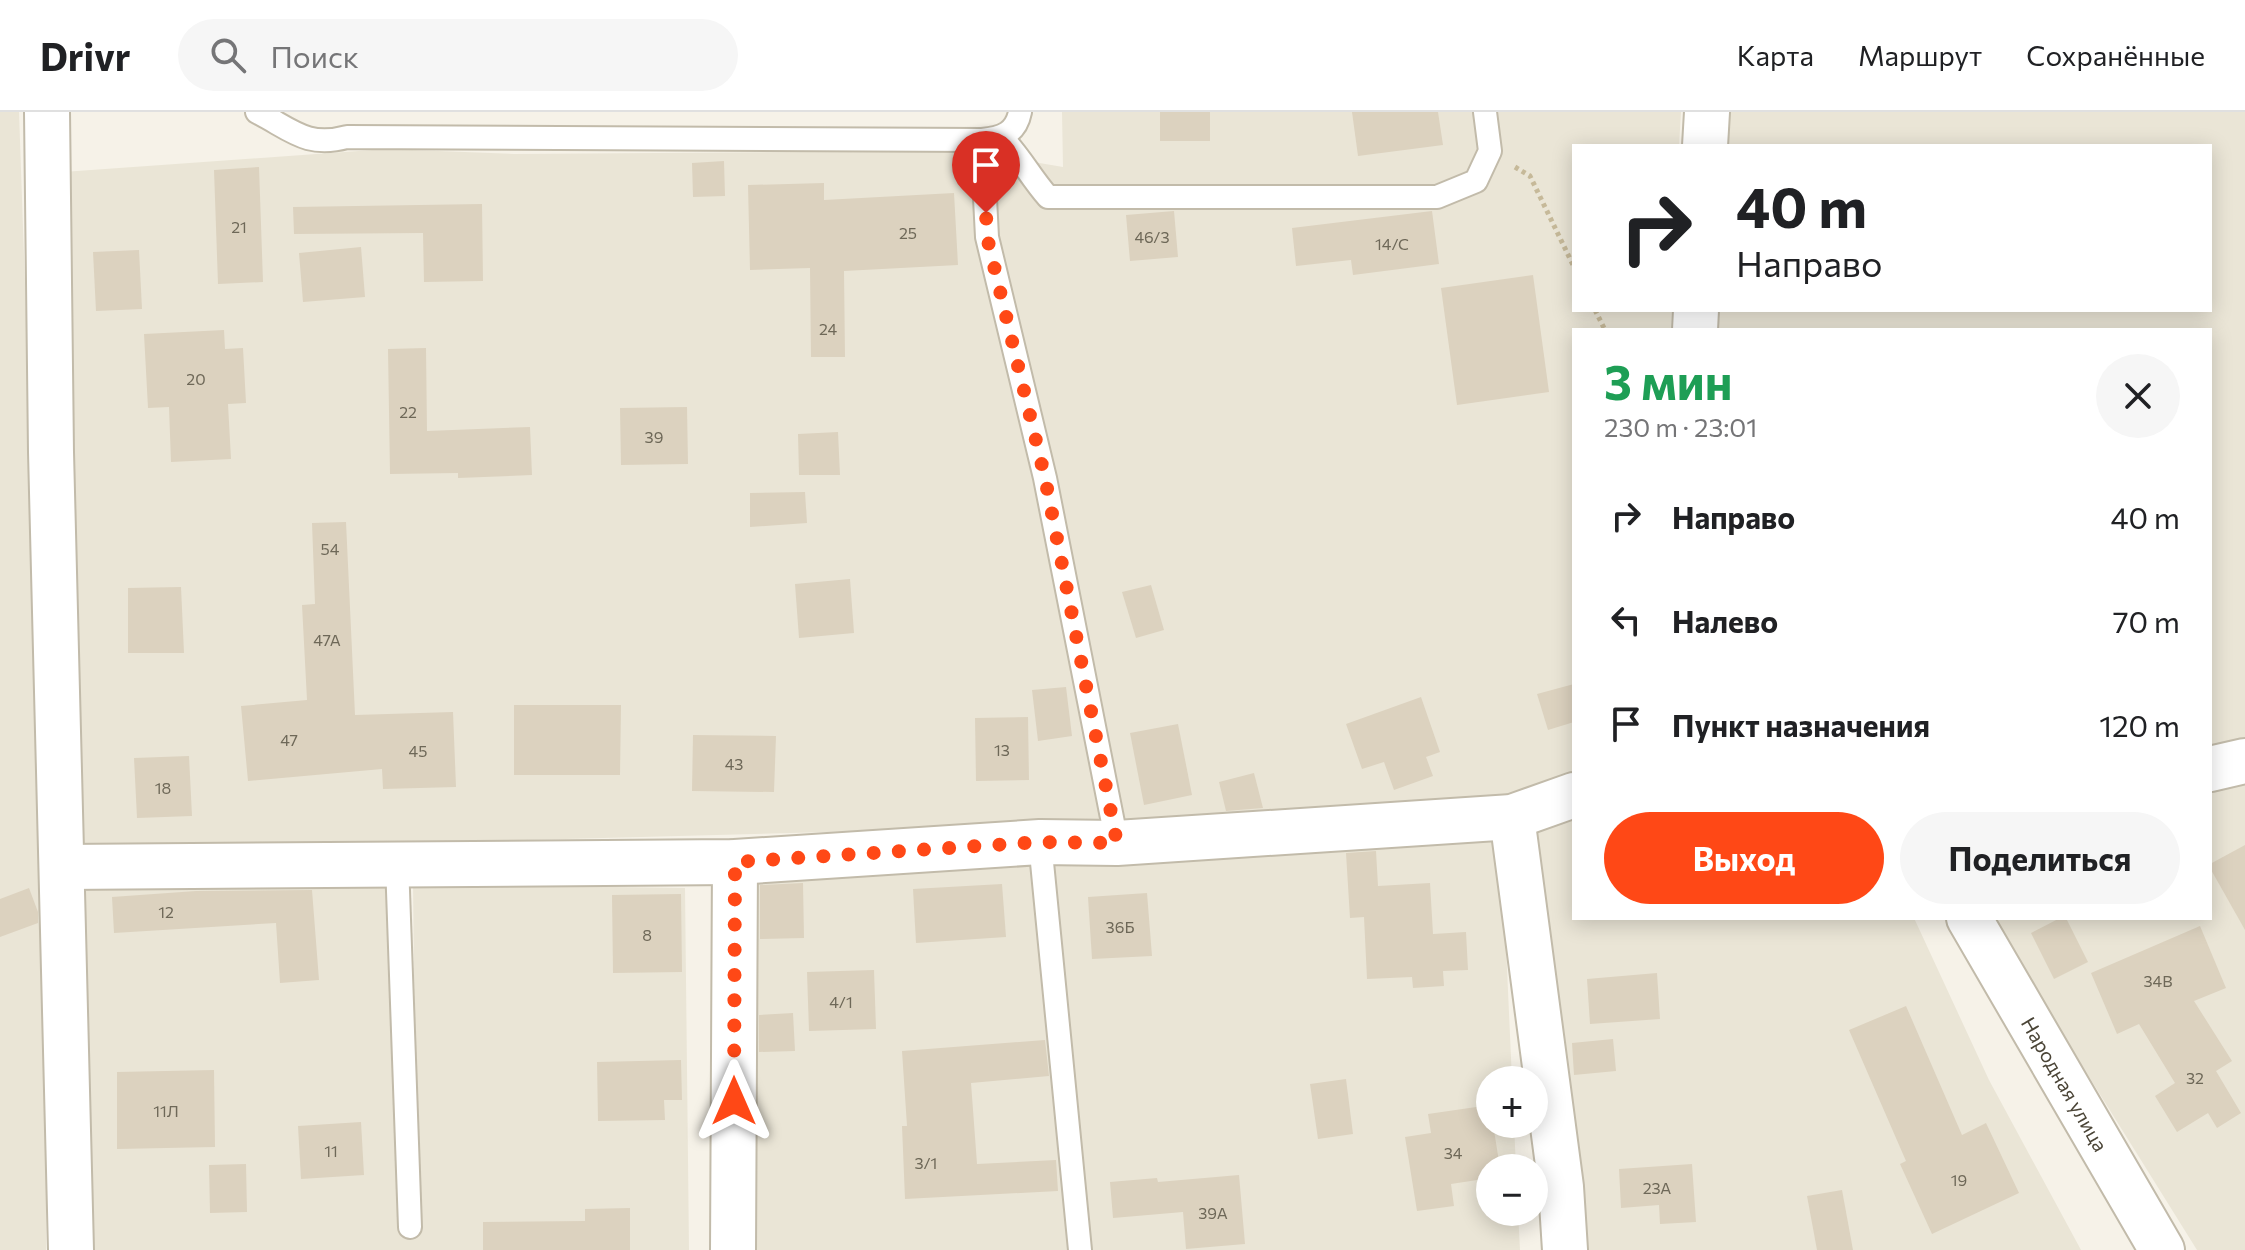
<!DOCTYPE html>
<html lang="ru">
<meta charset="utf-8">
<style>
:root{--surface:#fff;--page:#f6f6f6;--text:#202124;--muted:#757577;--line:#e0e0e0;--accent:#ff4816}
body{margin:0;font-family:Commissioner,sans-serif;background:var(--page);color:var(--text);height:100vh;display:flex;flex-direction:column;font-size:30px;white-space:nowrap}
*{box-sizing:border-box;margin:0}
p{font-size:26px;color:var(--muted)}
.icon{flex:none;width:44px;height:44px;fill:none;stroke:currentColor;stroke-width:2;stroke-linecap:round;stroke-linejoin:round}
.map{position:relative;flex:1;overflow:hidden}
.sheet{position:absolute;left:1572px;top:216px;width:640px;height:592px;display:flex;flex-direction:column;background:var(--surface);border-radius:0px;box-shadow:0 4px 20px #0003}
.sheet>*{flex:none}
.top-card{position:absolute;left:1572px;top:32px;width:640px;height:168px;border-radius:0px;box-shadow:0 4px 20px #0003;background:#fff;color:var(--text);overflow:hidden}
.controls{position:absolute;left:1476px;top:954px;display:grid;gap:16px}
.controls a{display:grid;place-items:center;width:72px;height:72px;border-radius:50%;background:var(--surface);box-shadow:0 4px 20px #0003;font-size:40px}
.pin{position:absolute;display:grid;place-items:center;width:68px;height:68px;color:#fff;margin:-82px -34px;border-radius:50% 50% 50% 0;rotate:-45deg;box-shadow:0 0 8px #0007}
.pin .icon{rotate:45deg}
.me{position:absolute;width:88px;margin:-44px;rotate:0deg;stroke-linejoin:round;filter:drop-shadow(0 0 6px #0008)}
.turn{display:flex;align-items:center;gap:28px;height:168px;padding:0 32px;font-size:36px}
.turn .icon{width:104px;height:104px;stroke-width:2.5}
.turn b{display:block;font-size:56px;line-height:68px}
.round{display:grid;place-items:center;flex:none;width:84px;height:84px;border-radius:42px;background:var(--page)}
.head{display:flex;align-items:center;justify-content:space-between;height:136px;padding:0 32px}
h1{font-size:48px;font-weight:700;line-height:60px;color:#1e9e55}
.cta{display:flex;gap:16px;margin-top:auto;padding:16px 32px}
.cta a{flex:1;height:92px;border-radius:48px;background:var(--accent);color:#fff;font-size:32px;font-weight:700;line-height:92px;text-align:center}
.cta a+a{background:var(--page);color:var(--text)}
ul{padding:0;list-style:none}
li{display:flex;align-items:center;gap:24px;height:104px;padding:0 32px}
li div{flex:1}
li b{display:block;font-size:30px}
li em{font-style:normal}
header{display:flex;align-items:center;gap:48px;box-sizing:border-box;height:112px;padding:0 40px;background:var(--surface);border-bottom:2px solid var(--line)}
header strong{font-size:38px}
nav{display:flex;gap:44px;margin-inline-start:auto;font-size:28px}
.search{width:560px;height:72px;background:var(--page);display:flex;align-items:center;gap:20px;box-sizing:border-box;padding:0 28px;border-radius:44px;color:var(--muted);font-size:30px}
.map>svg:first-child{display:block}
.residential{fill:#eae5d6}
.building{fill:#dcd2bf}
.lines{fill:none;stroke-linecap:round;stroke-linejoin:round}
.lane-casing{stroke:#c2bbaa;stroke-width:26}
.street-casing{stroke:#c2bbaa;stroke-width:48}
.path{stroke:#c6b999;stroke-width:5;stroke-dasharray:4 4;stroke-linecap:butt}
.lane{stroke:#fff;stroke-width:22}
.street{stroke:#fff;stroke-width:44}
.route{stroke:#ff4816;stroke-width:14;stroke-dasharray:0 25.2}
.labels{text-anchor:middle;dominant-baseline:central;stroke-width:8;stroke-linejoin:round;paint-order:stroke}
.number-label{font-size:16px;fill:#6e6858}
.street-label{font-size:20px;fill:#4a4436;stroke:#fff}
</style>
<header>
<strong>Drivr</strong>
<div class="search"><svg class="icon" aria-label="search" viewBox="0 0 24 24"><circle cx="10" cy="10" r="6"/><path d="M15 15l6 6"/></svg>Поиск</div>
<nav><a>Карта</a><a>Маршрут</a><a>Сохранённые</a></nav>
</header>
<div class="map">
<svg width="2245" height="1138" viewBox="0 0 2245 1138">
<rect width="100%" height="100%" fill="#f6f2e8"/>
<g class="residential">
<path d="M0,0H19L47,807L46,1138H0Z"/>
<path d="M1062,0H1681L1679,34H1574V198H1672L1671,218H1574V659L1467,703L79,740L63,60L386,37L514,42L968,39L1063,55Z"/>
<path d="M1728,0H2245V630L2210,639V218H1718L1719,198H2210V34H1727Z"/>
<path d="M2245,661V1138H2197L1990,806H2210V669Z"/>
<path d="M1574,694V806H1914L1989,968L2081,1138H1576L1533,710Z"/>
<path d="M1501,722L1512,968H1490V1012H1514L1516,1056H1490V1100H1518L1520,1138H1088L1052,750Z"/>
<path d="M1032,751L1071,1138H737L745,763Z"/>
<path d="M391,758L417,1118L413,772L685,776L689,1138H86L77,767Z"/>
</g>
<g class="building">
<rect x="1160" y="0" width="50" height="29"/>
<path d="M1352,0H1438L1443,33L1358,44Z"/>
<path d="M724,49L725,84L693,85L692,51Z"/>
<path d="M259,55L263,170L218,172L214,58Z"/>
<path d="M824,71V88L954,81L958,153L844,159L845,245H811L810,156L750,158L748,73Z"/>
<path d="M482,92L483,169L424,170L423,121L294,122L293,95Z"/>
<path d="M1174,99L1178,145L1130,149L1126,103Z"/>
<path d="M1432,99L1439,152L1353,163L1351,148L1296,154L1292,116Z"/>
<path d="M361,135L365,185L303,190L299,141Z"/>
<path d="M139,138L142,197L96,199L93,140Z"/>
<path d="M1533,163L1549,280L1457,293L1441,176Z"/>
<path d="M224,218L225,237L243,236L246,291L228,292L231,347L171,350L169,295L148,296L144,222Z"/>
<path d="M426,236L427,319L530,315L532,363L458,366V361L390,362L388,237Z"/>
<path d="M687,295L688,352L621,353L620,296Z"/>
<path d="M838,320L840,363H799L798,322Z"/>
<path d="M805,380L807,411L750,415V381Z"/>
<path d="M346,410L355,603L453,600L456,675L383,677L382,657L248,669L241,594L307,588L302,493L315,492L312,411Z"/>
<path d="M850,467L854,521L799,526L795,472Z"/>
<path d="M1151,473L1164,518L1136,526L1122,480Z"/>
<path d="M181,475L184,541H128V476Z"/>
<path d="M1574,572V610L1548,618L1537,582Z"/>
<path d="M1066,575L1072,624L1038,629L1032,578Z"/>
<path d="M1421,585L1440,640L1426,645L1433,664L1394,678L1384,650L1362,657L1346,612Z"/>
<path d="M514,593H621L620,663H514Z"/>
<path d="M1028,605L1029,668L976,669L975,606Z"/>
<path d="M1178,612L1192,683L1144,693L1130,621Z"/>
<path d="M693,623L776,624L774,680L692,679Z"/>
<path d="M189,644L192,704L137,706L134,646Z"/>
<path d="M1254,661L1263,696L1226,699L1219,670Z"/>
<path d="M2245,733V818L2210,756V752Z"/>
<path d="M1376,739L1378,774L1430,771L1433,822L1466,820L1468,858L1443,859L1444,874L1413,876L1412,865L1367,867L1364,805L1350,806L1346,741Z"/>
<path d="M803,771L804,826L760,827V773Z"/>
<path d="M1002,772L1006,825L916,831L913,777Z"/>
<path d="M29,776L38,800V811L0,825V787Z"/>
<path d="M312,778L319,868L280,871L276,811L114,821L112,785L196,779Z"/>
<path d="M1147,781L1152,844L1092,847L1088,785Z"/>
<path d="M681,782L682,860L613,861L612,783Z"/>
<path d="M2060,806H2066L2088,850L2054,867L2031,821Z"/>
<path d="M2200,814L2226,876L2194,889L2232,949L2216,959L2241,1001L2217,1016L2208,1001L2177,1020L2155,984L2175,971L2139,912L2117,922L2091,861Z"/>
<path d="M874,858L876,917L809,919L807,860Z"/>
<path d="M1657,861L1660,907L1590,912L1587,867Z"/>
<path d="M1906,894L1962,1023L1986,1011L2019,1081L1932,1122L1900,1052L1906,1049L1849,918Z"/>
<path d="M793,901L795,939L759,940V903Z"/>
<path d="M1613,927L1616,959L1574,963L1572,931Z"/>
<path d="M1045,928L1049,964L971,971L977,1052L1056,1048L1058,1079L905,1087L902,1014H907L902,939Z"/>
<path d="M681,948L682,988H664L665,1008L598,1009L597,950Z"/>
<path d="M214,958L215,1035L117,1037V960Z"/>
<path d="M1346,967L1353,1022L1318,1027L1310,972Z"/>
<path d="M1490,993V1012H1493L1500,1056H1490V1066L1451,1072L1454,1094L1417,1099L1405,1025L1431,1021L1428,1002Z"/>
<path d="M361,1010L364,1063L301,1067L298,1014Z"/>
<path d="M246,1052L247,1100L210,1101L209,1053Z"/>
<path d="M1692,1052L1696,1110L1660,1112L1659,1093L1621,1096L1619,1057Z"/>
<path d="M1239,1063L1245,1132L1186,1137L1183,1100L1113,1106L1110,1070L1157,1066L1158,1070Z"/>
<path d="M1842,1078L1853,1138H1817L1807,1084Z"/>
<path d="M630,1096V1138H483V1110L585,1109V1097Z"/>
</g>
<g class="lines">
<defs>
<g id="lane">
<path d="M257,0C292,18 307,36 347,25L982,28C1002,26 1016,21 1020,0"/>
<path d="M1002,26C1020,44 1031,66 1048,85H1437L1476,69L1490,39L1485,0"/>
<path d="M982,28L987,125L1045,366L1117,731"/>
<path d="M1040,730L1080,1138"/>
<path d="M397,751L410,1115"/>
</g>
<g id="street">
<path d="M47,0L51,340L71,1138"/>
<path d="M1705,34L1707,0"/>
<path d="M1695,218L1696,198"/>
<path d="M2210,657L2245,649"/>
<path d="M1512,705L1561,1075L1565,1138"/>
<path d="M63,755L735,750L1040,730L1117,731L1512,705L1574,683"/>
<path d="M1969,806L2162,1138"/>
<path d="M733,1138L735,750"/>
</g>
</defs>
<use href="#lane" class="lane-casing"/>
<use href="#street" class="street-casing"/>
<g class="path">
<path d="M1515,55L1530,64L1574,155"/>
<path d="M1595,198L1605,218"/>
</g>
<use href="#lane" class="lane"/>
<use href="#street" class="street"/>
</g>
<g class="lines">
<path class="route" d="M734,989L735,750L1040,730L1117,731L1045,366L987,125L986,101"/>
</g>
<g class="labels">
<g class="number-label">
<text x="239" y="114">21</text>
<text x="908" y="120">25</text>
<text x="1152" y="124">46/3</text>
<text x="1392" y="131">14/С</text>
<text x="828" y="216">24</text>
<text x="196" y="266">20</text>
<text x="408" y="299">22</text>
<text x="654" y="324">39</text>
<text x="330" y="436">54</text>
<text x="327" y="527">47А</text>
<text x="289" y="627">47</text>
<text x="1002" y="637">13</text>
<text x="418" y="638">45</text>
<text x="734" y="651">43</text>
<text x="163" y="675">18</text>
<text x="166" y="799">12</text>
<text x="1120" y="814">36Б</text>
<text x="647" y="822">8</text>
<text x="2158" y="868">34В</text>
<text x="841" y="889">4/1</text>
<text x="2195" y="965">32</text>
<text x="166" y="998">11Л</text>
<text x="331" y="1038">11</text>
<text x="1453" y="1040">34</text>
<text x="926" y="1050">3/1</text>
<text x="1959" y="1067">19</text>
<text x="1657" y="1075">23А</text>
<text x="1213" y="1100">39А</text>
</g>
<g class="street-label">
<text transform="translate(2065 972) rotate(60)">Народная улица</text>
</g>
</g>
</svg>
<div class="controls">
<a>+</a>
<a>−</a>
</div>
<div class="pin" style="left:986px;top:101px;background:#d93025"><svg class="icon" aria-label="arrive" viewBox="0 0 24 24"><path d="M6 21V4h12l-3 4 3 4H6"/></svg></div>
<svg class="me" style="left:734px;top:989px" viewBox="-20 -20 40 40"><path d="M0-17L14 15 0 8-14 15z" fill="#ff4816" stroke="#fff" stroke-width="4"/></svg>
<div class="top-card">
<div class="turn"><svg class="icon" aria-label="right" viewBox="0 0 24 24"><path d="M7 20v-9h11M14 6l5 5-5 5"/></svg><div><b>40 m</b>Направо</div></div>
</div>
<section class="sheet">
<div class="head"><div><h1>3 мин</h1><p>230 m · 23:01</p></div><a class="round"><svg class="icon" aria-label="close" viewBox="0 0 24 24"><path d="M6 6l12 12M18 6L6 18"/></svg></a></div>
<ul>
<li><svg class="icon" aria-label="right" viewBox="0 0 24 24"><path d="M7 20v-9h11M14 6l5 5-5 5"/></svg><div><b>Направо</b></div><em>40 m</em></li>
<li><svg class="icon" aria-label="left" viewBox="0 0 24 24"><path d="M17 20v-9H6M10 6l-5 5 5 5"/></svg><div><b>Налево</b></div><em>70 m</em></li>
<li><svg class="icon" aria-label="arrive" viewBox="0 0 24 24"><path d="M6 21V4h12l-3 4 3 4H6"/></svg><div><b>Пункт назначения</b></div><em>120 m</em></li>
</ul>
<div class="cta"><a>Выход</a><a>Поделиться</a></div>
</section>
</div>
